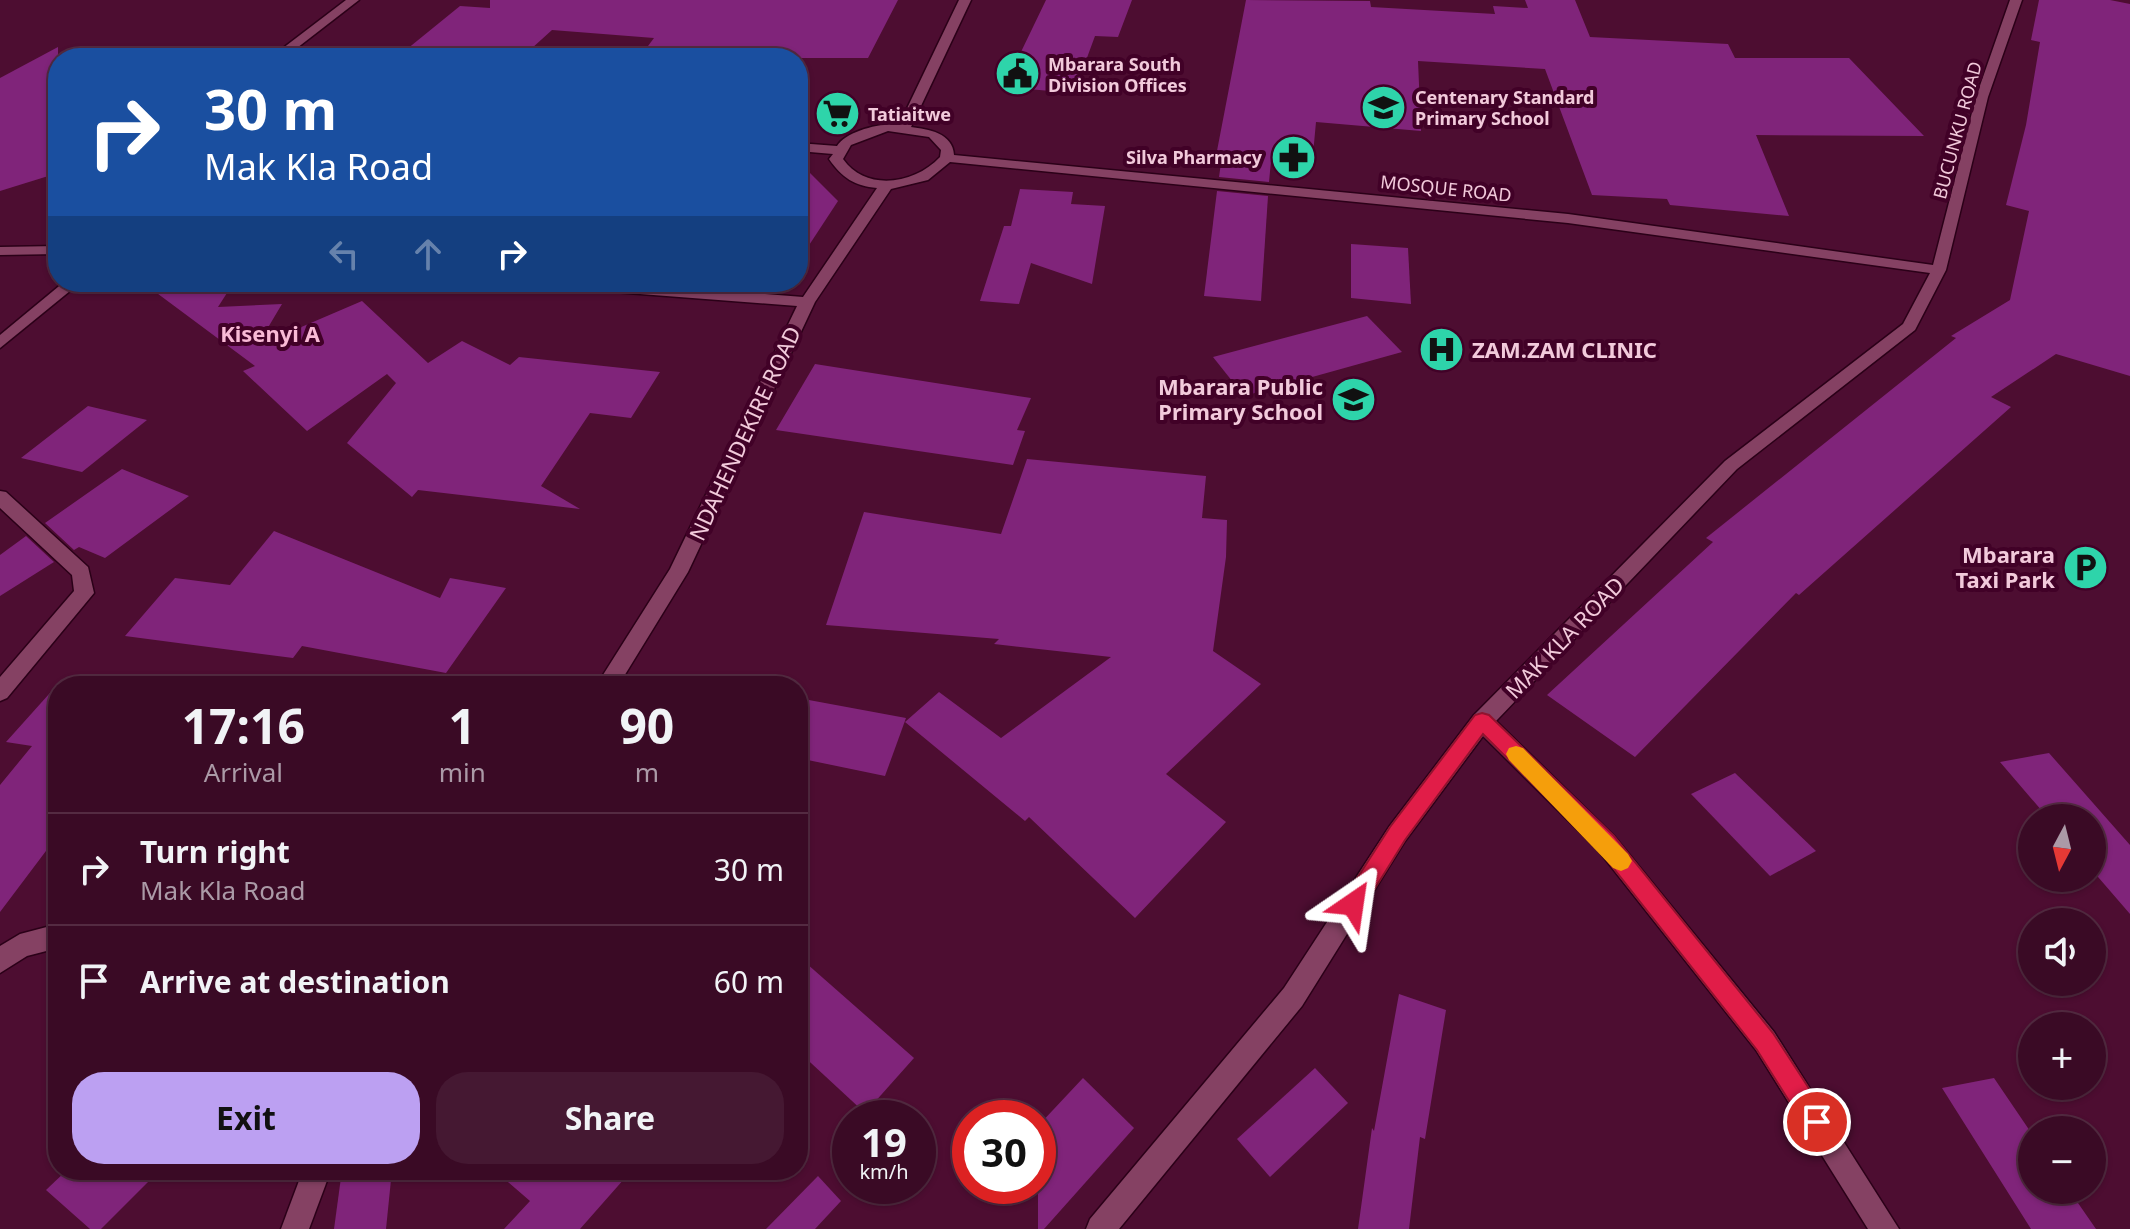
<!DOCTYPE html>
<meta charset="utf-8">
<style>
:root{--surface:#3a0a25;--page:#451832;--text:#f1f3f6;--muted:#ab9aa7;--line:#542b42;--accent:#bca0f2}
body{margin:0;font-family:"Noto Sans",sans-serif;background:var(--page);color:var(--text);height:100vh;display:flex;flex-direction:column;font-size:30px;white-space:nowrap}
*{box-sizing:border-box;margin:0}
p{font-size:26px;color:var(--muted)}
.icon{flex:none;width:44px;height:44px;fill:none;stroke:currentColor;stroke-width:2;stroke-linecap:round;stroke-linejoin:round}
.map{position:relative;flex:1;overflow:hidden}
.side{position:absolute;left:48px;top:676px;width:760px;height:504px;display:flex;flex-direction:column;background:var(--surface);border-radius:32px;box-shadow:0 2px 6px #0004,0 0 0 2px var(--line)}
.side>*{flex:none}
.banner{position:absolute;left:48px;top:48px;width:760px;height:244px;border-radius:32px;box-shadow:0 2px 6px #0004,0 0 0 2px var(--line);background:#1a4fa0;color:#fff;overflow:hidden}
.needle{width:52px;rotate:187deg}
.fabs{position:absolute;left:2018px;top:804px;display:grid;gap:16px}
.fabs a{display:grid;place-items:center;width:88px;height:88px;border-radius:50%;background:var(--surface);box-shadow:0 2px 6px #0004,0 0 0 2px var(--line);font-size:40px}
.speed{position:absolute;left:832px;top:1100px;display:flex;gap:16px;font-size:40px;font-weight:700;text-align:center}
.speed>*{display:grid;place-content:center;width:104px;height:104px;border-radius:50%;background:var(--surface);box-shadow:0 2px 6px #0004,0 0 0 2px var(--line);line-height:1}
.speed small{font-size:20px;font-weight:400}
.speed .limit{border:12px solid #d22;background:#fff;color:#111}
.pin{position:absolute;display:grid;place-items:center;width:68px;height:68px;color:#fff;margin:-34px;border:4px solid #fff;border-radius:50%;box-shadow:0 2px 8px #0007}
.me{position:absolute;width:88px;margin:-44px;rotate:32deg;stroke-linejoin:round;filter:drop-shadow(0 0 6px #0008)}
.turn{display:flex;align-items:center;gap:28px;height:168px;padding:0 24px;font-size:36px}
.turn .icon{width:104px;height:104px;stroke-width:2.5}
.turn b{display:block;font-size:56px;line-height:68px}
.lanes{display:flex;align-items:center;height:76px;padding:0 24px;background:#0003;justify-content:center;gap:40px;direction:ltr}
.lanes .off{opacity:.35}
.eta{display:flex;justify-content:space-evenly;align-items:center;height:136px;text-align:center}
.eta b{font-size:48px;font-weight:700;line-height:56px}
.button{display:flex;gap:16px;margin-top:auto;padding:16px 24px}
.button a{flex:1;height:92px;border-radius:32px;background:var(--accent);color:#111;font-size:32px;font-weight:700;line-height:92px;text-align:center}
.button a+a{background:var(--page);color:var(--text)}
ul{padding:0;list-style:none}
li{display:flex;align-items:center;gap:24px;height:112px;padding:0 24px;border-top:2px solid var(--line)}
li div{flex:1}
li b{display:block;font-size:30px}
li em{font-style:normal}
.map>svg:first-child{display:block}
.building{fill:#80247a}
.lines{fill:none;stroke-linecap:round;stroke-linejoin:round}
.minor-casing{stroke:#2b0018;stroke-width:3}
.minor{fill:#854163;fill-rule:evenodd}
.route{fill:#e11d48;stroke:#92132f;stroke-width:2}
.slow{fill:#f59e0b}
.labels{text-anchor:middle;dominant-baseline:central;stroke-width:8;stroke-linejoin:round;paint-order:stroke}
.far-poi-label{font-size:18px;font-weight:bold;fill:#f2cadb;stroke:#410127;text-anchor:start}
.far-street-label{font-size:18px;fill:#f2cadb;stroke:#410127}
.far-quarter-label{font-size:22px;font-weight:bold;fill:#f9bad6;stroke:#410127}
.poi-label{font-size:22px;font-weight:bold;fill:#f2cadb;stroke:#410127;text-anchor:end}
.street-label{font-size:22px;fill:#f2cadb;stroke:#410127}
</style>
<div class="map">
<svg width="2130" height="1229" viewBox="0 0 2130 1229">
<rect width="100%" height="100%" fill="#4d0d31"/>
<g class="building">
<path d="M490,0H898L868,58H639L654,38L552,30L521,58H396L460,6L490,8Z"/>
<path d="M1046,0H1132L1118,37L1095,36L1074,93L1004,87Z"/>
<path d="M1246,0L1370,1L1371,7L1495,14L1493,6L1528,8L1525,0H1575L1590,37L1728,44L1735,58H1849L1924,136L1756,135L1789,216L1670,205L1667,199L1592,195L1545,69L1418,61L1421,131L1316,122L1312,165L1271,161L1269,182L1219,177L1222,156H1216Z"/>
<path d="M2039,0H2110L2130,4V376L2056,354L1991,397L2011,407L1799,595L1796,593L1635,757L1547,695L1713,542L1706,538L1956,338L1951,336L2010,300L2029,211L2006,205L2026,125L2040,42L2031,40Z"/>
<path d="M58,47V173L0,191V78Z"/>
<path d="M798,161L838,201L798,262Z"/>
<path d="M1020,189L1073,192L1071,204L1105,206L1092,284L1031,263L1019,304L980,301L1004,226H1011Z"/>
<path d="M1217,191L1268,196L1261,301L1204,296Z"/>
<path d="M1351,244L1408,248L1411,304L1351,298Z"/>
<path d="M142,282H234L218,307L282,304L257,346L362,301L428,363L462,341L510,365L519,357L660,372L631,418L590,413L541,486L580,509L418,490L412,497L347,443L396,383L387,374L307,431L243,371L255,366Z"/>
<path d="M1367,316L1402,352L1244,396L1213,357Z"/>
<path d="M815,364L1031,398L1017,430L1025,431L1013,465L776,430Z"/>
<path d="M88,406L147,420L82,472L21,458Z"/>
<path d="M1027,459L1206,476L1202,518L1227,520L1226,557L1213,651L1261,684L1166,774L1226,822L1135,918L1029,817L1025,821L905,722L939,692L1001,738L1111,657L994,644L999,639L826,625L864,512L1001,534Z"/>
<path d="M122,469L189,496L105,558L79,547L74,550L45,523Z"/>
<path d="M274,531L440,598L450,578L506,588L446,673L302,646L293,658L125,636L175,578L230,585Z"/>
<path d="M26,536L54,562L0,596V555Z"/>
<path d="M58,684V835L0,912V785L32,746L6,742Z"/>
<path d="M798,698L906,718L885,776L798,758Z"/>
<path d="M2049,753L2130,845V914L2092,870V818H2048L2000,762Z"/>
<path d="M1735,773L1816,851L1770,876L1691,794Z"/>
<path d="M798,956L914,1058L865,1113L798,1051Z"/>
<path d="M1399,994L1446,1010L1425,1139L1420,1137L1409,1229H1358L1372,1128L1374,1131Z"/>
<path d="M1315,1068L1348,1103L1270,1177L1237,1139Z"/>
<path d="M1083,1078L1134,1128L1044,1229H1038V1126Z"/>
<path d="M1994,1078L2032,1134V1190H2069L2096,1229H2031L1942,1088Z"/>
<path d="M67,1170H160L101,1229H90L46,1190Z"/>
<path d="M342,1170H392L386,1229H334Z"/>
<path d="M494,1170H632L580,1229H504L530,1201Z"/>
<path d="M818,1176L841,1201L815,1229H766Z"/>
</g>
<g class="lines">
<defs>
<g id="minor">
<path d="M346,0H359L284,58H270Z"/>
<path d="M959,0H971L911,127C928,129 953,133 954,155L1568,214L1933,265L1976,97L2010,0H2022L1988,97L1946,270L1915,330L1737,469L1496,721L1614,836L1774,1032L1899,1229H1868L1756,1050L1598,850L1483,736L1405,841L1302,1006L1119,1229H1086L1090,1219L1284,988L1389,827L1474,715L1725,461L1903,324L1930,273L1568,223L950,162L928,180L891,189L815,302L688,572L618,686H596L670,569L797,306L549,287L541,282H608L803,297L877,188C855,186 842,178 829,159L833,154L798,151V143L837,146C846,131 882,122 899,125ZM888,131L929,137L941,150L940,157C915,184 866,192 843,159L851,145Z"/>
<path d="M58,246V254L0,255V247Z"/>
<path d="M64,282H81L0,348V335Z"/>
<path d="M0,491L6,492L88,567L94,593L7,698L0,701V677L74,591L72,575L0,508Z"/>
<path d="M58,924V948L27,956L0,973V946L20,934Z"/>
<path d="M303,1170H331L309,1229H281Z"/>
</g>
</defs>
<use href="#minor" class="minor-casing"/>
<use href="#minor" class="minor"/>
</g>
<path class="route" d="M1482,713L1489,715L1614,836L1773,1033L1825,1113L1829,1122L1825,1131L1817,1134L1808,1131L1757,1050L1599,850L1483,734L1405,840L1361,911L1353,914L1345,911L1342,904L1345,897L1390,827L1475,715Z"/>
<path class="slow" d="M1516,746L1523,748L1628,854L1632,861L1628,868L1621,871L1613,868L1509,760L1506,754L1509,748Z"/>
<defs>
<symbol id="civic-disc" viewBox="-11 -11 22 22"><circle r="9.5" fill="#2ed4aa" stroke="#410127"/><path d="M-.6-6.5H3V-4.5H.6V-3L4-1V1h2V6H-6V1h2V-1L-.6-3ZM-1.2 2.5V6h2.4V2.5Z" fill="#111"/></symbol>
<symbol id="school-disc" viewBox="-11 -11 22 22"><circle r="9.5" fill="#2ed4aa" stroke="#410127"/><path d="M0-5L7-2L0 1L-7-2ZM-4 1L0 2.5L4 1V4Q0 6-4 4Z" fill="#111"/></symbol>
<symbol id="supermarket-disc" viewBox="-11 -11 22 22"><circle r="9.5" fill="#2ed4aa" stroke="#410127"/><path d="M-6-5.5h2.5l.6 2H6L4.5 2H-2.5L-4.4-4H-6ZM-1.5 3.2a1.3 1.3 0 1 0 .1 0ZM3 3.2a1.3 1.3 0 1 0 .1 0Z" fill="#111"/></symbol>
<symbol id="pharmacy-disc" viewBox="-11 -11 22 22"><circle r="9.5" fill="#2ed4aa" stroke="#410127"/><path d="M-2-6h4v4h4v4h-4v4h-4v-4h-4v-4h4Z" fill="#111"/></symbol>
<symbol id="hospital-disc" viewBox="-11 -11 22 22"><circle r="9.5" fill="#2ed4aa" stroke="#410127"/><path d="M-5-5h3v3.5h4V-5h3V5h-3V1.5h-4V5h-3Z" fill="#111"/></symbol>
<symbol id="parking-disc" viewBox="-11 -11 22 22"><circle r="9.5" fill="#2ed4aa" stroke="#410127"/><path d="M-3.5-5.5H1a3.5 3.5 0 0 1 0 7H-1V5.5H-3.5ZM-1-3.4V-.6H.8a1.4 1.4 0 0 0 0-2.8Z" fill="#111"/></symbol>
</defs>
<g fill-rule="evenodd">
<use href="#civic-disc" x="992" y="48" width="51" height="51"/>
<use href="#school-disc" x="1358" y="82" width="51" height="51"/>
<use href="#supermarket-disc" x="812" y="88" width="51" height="51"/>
<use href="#pharmacy-disc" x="1268" y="132" width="51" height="51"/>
<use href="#hospital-disc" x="1416" y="324" width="51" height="51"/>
<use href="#school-disc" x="1328" y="374" width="51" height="51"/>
<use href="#parking-disc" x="2060" y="542" width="51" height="51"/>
</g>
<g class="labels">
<g class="far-poi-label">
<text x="1048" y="64">Mbarara South<tspan x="1048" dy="21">Division Offices</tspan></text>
<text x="1415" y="97">Centenary Standard<tspan x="1415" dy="21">Primary School</tspan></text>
<text x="868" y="114">Tatiaitwe</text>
<text x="1262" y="157" text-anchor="end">Silva Pharmacy</text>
</g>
<g class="far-street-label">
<text transform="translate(1957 130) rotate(-75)">BUCUNKU ROAD</text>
<text transform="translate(1446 188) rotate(6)">MOSQUE ROAD</text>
</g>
<g class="far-quarter-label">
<text x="270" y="333">Kisenyi A</text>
</g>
<g class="poi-label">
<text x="1472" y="349" text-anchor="start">ZAM.ZAM CLINIC</text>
<text x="1323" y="386">Mbarara Public<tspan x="1323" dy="25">Primary School</tspan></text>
<text x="2055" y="554">Mbarara<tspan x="2055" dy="25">Taxi Park</tspan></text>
</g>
<g class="street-label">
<text transform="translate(744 433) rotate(-65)">NDAHENDEKIRE ROAD</text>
<text transform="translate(1564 637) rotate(-46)">MAK KLA ROAD</text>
</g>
</g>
</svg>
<div class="fabs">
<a><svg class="needle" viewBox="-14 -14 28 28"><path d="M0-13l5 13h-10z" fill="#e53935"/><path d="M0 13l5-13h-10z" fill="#ab9aa7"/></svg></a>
<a><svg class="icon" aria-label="sound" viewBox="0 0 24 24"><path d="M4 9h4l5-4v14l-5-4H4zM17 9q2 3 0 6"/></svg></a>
<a>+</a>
<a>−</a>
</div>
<div class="speed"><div>19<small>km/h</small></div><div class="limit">30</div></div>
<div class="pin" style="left:1817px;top:1122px;background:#d93025"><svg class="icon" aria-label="arrive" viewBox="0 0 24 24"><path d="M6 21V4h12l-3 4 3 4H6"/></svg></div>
<svg class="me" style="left:1353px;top:904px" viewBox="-20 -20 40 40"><path d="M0-17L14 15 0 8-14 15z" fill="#e11d48" stroke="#fff" stroke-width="4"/></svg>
<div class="banner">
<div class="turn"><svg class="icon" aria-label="right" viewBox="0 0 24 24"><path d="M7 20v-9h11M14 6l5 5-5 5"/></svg><div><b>30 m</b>Mak Kla Road</div></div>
<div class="lanes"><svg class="icon off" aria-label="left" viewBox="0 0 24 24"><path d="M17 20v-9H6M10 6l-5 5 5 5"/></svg><svg class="icon off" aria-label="ahead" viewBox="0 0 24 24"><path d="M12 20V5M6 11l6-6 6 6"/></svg><svg class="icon" aria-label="right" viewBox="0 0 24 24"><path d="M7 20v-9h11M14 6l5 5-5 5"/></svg></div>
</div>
<section class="side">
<div class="eta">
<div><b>17:16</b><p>Arrival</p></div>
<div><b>1</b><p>min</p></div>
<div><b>90</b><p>m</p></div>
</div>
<ul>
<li><svg class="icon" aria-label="right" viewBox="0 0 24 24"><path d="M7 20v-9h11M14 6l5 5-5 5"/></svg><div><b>Turn right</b><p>Mak Kla Road</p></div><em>30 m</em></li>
<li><svg class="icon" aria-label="arrive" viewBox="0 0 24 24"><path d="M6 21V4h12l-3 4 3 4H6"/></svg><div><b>Arrive at destination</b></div><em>60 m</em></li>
</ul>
<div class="button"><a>Exit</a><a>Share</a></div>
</section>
</div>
